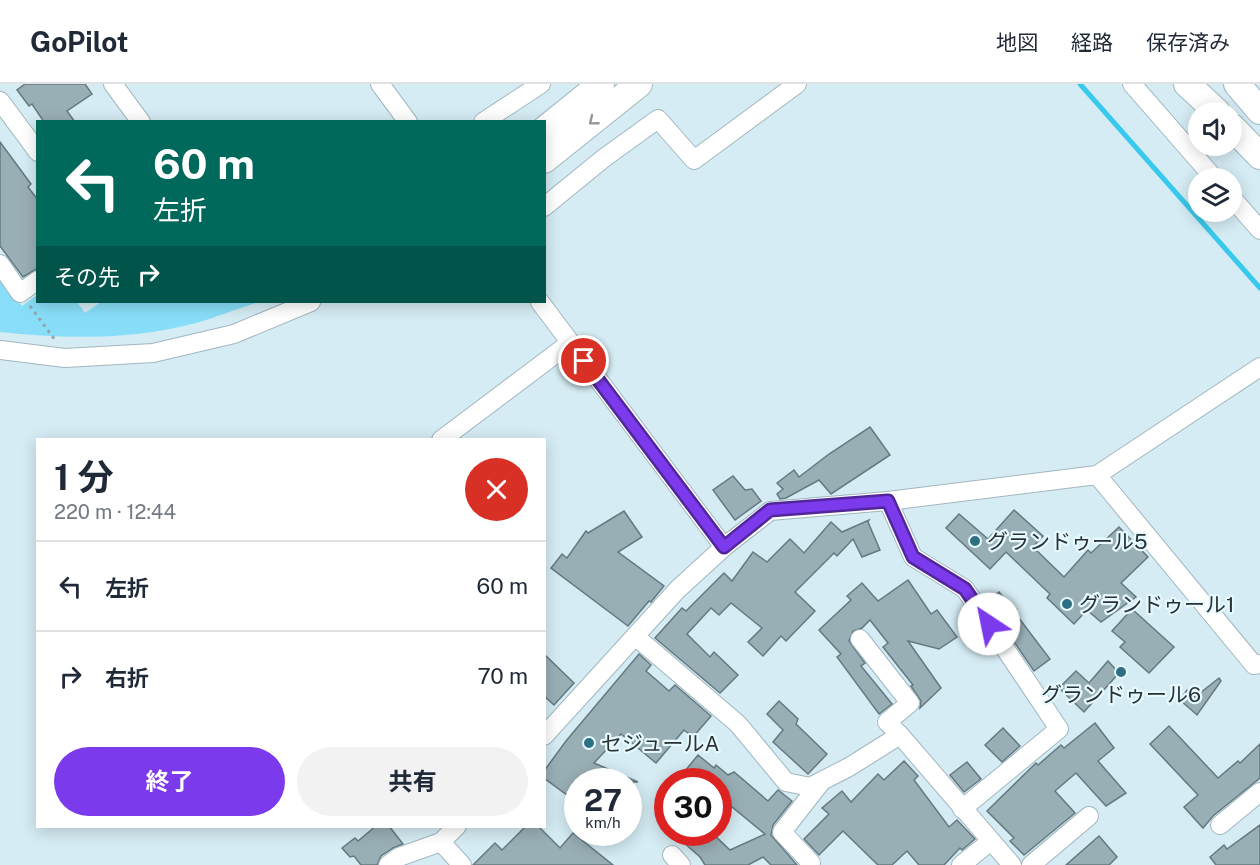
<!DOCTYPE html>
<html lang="ja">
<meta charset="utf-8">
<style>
:root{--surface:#fff;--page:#f2f2f3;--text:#1f2937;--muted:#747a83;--line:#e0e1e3;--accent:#7c3aed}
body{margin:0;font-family:"Public Sans","Noto Sans JP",sans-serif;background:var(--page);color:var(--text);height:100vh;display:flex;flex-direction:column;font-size:22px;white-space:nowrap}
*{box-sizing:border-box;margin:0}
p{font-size:20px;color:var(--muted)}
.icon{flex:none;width:33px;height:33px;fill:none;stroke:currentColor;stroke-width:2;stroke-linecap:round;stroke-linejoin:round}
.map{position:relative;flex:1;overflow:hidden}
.drawer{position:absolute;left:36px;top:354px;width:510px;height:390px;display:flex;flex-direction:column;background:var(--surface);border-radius:0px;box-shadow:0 3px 15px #0003}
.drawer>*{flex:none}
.banner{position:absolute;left:36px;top:36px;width:510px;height:183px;border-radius:0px;box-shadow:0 3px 15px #0003;background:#00695c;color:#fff;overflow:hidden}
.buttons{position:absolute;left:1188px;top:18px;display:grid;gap:12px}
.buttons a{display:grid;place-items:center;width:54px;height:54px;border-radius:50%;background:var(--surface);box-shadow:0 3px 15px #0003;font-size:30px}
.speed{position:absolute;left:564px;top:684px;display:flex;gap:12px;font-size:30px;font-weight:700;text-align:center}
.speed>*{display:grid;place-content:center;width:78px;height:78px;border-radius:50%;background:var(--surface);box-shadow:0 3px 15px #0003;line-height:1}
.speed small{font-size:15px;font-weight:400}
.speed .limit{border:9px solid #d22;background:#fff;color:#111}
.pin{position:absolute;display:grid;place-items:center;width:51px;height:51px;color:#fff;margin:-26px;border:3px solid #fff;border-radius:50%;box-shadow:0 2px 6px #0007}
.me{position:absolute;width:66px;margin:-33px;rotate:326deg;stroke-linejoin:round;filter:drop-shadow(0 0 4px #0008)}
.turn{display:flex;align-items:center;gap:21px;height:126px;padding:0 18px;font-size:27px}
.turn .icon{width:78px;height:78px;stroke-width:2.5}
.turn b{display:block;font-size:42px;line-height:51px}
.then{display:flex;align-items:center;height:57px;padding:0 18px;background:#0003;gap:12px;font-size:22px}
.round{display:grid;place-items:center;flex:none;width:63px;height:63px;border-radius:32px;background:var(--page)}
.head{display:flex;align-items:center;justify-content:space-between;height:102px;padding:0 18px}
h1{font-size:36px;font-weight:700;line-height:45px}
.cta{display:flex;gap:12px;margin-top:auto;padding:12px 18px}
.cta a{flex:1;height:69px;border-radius:36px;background:var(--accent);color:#fff;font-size:24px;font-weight:700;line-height:69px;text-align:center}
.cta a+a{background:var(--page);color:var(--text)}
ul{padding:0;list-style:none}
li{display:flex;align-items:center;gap:18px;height:90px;padding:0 18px;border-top:2px solid var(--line)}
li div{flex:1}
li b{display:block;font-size:22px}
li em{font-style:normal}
header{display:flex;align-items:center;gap:36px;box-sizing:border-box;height:84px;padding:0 30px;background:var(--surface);border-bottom:2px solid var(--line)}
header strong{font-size:28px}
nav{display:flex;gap:33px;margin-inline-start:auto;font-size:21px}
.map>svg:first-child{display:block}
.green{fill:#88def8}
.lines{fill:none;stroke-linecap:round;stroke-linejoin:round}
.stream{stroke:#39c9ed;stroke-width:5}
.building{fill:#99afb6;stroke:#647980;stroke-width:1.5}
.minor-casing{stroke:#a1b7bf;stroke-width:20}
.highway-casing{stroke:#a1b7bf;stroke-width:28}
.path{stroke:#93a5aa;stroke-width:3;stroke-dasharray:3 4.5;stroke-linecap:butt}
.minor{stroke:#fff;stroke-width:18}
.highway{stroke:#fff;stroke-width:26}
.oneway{stroke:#94989a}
.route-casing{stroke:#51269a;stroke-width:15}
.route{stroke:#7c3aed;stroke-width:10}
.poi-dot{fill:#2e7083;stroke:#e6f9ff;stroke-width:2}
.labels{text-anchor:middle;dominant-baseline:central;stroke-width:4.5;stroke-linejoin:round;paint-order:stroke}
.poi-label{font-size:21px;fill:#283234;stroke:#e6f9ff;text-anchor:start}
</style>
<header>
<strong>GoPilot</strong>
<nav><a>地図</a><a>経路</a><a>保存済み</a></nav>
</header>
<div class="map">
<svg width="1260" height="781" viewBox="0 0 1260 781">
<rect width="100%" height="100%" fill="#d5ecf4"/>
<path class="green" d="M0,192L22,222L37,211L38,218H77L85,229L101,218H258C236,225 215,234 192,240C128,256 65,255 0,248Z"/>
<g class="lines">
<path class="stream" d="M1080,0L1260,204"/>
</g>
<g class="building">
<path d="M25,0H85L92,10L67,27L75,38H44L32,20L29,22L17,6Z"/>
<path d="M0,58L31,100L28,103L38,116V184L23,193L0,162Z"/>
<path d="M870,343L890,371L831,410L819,396L786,414L780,415L777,410L783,405L777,399L794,386L799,393L829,370Z"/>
<path d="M733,392L745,406L752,405L761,417L735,436L713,406Z"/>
<path d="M1014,426L1043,452L1033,463L1064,493L1088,466L1091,469L1119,443L1148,473L1121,499L1136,513L1101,538L1087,526L1074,540L1047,514L1050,510L1006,468L990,485L946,444L959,430L988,455Z"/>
<path d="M624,427L642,453L618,468L664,502L651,518L649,517L628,542L551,484L562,470L567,474L586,447L588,449Z"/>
<path d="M869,436L868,438L880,466L862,473L853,455L837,472L834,469L795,508L815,527L786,557L781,552L763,572L748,558L762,544L731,519L719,531L711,524L687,550L710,573L714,568L738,591L720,609L655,554L682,524L686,527L724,489L732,497L753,468L767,478L790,455L804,469L831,438L842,448Z"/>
<path d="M908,496L931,530L937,526L957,553L939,565L908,557L941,604L920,624L921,617L911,602L913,601L883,563L888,559L870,536L862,544L853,547L849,557L865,579L861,582L892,620L879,630L837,573L841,570L819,546L851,516L847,512L862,499L878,517Z"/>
<path d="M999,508L1050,575L1034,587L987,518Z"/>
<path d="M1132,525L1174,563L1149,589L1120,563L1125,558L1112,547Z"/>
<path d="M544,570L574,599L554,621L544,612Z"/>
<path d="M639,570L651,581L646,587L669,607L675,601L711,632L693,653L684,646L656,679L621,650L594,679L638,698H578V706L571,714L544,694V687L566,657Z"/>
<path d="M1108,577L1119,589L1084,628L1059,604L1076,587L1089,599Z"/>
<path d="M1219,594L1221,597L1197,631L1180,616L1187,606L1195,613Z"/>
<path d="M779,617L798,635L796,640L827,670L808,690L773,658L783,646L767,630Z"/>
<path d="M1095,639L1114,664L1098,677L1126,709L1106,722L1076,689L1055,707L1075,729L1024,771L1010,757L1014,754L987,727L1036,679L1038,681L1061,661L1064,664Z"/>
<path d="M1169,642L1218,694L1238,677L1240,679L1260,660V694L1213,732L1203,744L1184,723L1198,711L1150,660Z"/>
<path d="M1003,644L1020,662L1002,678L985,661Z"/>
<path d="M698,671L714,684L716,681L728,691L734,688L768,717L778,706L792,717L773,741L771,751L797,781H771L763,773L748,781H705L700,773L672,748H711L730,766L765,750L732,723L730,725L718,715V698H676Z"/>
<path d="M904,677L918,692L914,696L949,743L957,736L975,755L962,766L960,764L944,781H919L907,767L892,781H878L843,747L819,771L804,755L829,730L822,724L842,707L851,718L878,690L884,696Z"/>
<path d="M967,678L981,695L964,708L950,691Z"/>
<path d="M1260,741V781H1216L1210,773L1224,761L1227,765Z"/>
<path d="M376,742H389L403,760L393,764L381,772L377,781H361L354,772L350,773L342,764L355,754L358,757Z"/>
<path d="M526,742H538L560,764L573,749L613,781H473L495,759L502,766Z"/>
<path d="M1099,752L1117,773L1109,781H1066Z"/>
</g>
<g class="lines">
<defs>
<g id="minor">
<path d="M113,0L141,38"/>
<path d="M380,0L408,38"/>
<path d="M1132,0L1214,94"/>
<path d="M0,17L38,68"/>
<path d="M483,38L541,0"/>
<path d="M1232,114L1260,146"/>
<path d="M544,123L604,74L658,35L694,76L797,0"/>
<path d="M0,180L20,209L38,196"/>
<path d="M540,218L724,463"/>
<path d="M0,266L65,274L153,269L234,250L311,218"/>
<path d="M441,356L570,259"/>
<path d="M1097,391L1254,581L1260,580"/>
<path d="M888,417L913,473L965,505L1059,645L962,725"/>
<path d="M636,553L738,640L786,698L810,703L849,683L900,651L1012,781"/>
<path d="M860,555L910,619L887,638L900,651"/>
<path d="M544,652L678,505L724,463L770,427L888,417L1097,391L1260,283"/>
<path d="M1220,741L1260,708"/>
<path d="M441,758L462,781"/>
<path d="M672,771L681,781"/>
<path d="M811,779L782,748L822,697"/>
<path d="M388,781L399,773L441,758L457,742"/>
<path d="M961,781L991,757"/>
<path d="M1031,781L1089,732"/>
</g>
<g id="highway">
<path d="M1187,0L1217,28"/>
<path d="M1237,0L1260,27"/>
<path d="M1232,43L1260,72"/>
<path d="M544,46L601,0"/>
<path d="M544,76L639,0"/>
</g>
</defs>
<use href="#minor" class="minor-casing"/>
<use href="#highway" class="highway-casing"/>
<path class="path" d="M30,222L55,256"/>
<use href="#minor" class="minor"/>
<use href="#highway" class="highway"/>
</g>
<defs><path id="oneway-chevron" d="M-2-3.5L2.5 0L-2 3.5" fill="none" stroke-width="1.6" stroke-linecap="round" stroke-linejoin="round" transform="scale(1.5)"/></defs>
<use class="oneway" href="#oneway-chevron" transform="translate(593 37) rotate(141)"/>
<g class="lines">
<defs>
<path id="route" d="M584,277L724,463L770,426L888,417L913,473L965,505L989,540"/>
</defs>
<use href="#route" class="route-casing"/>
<use href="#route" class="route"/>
</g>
<g class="poi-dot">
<circle cx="975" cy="457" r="6"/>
<circle cx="1067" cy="520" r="6"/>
<circle cx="1121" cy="588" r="6"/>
<circle cx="589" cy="659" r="6"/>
</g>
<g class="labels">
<g class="poi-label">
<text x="987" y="457">グランドゥール5</text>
<text x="1079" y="520">グランドゥール1</text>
<text x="1121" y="610" text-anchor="middle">グランドゥール6</text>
<text x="601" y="659">セジュールA</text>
</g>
</g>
</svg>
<div class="buttons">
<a><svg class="icon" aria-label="sound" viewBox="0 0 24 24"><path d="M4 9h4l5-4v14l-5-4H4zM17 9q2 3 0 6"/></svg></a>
<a><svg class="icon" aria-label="layers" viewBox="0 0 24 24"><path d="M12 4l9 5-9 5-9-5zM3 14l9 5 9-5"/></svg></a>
</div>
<div class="speed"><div>27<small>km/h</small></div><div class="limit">30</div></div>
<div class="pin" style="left:584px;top:277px;background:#d93025"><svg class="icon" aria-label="arrive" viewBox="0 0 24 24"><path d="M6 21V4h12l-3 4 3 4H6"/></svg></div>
<svg class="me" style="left:989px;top:540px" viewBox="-20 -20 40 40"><circle r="19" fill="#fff"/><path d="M0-13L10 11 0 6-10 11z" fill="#7c3aed"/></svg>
<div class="banner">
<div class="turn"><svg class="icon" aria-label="left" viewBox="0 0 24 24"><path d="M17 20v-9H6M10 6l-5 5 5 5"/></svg><div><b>60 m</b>左折</div></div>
<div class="then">その先<svg class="icon" aria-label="right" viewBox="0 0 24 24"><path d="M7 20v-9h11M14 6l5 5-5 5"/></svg></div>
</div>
<section class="drawer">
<div class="head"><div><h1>1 分</h1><p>220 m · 12:44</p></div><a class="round" style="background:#d93025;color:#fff"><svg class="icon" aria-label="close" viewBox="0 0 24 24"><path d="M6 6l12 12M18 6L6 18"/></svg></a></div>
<ul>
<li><svg class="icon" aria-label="left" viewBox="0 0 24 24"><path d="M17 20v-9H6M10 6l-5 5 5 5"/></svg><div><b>左折</b></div><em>60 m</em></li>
<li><svg class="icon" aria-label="right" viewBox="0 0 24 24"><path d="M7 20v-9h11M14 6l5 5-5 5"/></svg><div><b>右折</b></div><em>70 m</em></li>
</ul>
<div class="cta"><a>終了</a><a>共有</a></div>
</section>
</div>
